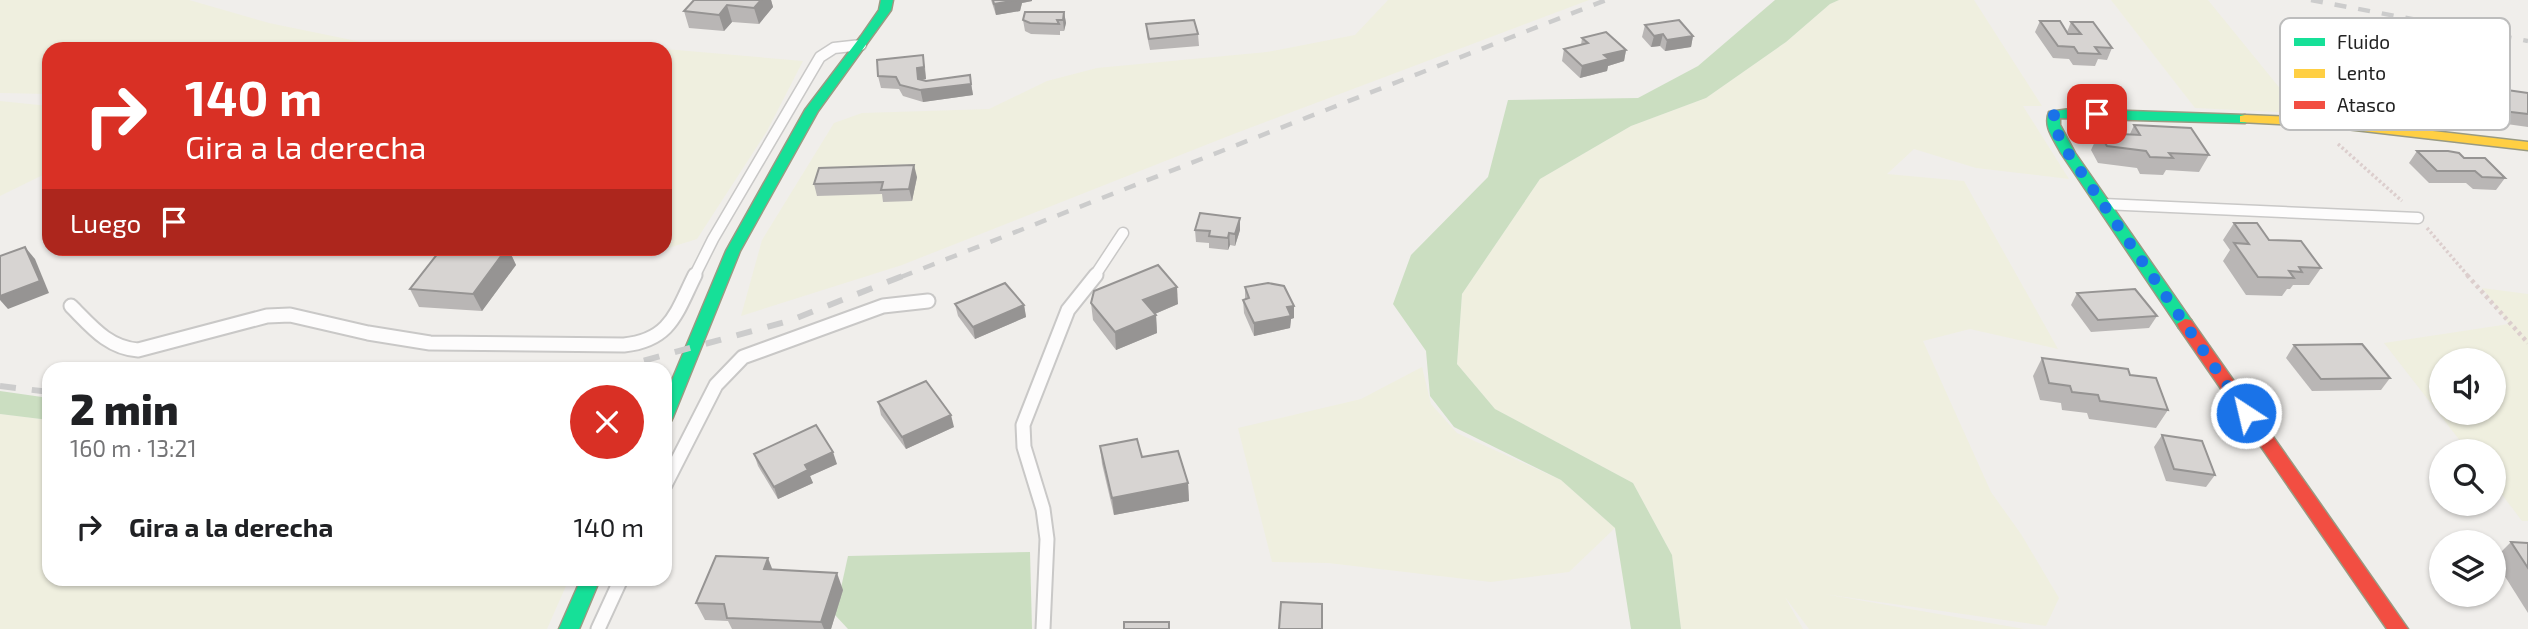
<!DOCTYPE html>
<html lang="es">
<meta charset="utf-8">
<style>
:root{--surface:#fff;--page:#f2f2f2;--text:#202124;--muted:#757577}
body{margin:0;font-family:"Exo 2",sans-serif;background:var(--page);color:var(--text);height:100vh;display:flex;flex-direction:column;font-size:26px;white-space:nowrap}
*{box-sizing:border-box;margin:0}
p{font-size:23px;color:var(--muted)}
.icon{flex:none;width:38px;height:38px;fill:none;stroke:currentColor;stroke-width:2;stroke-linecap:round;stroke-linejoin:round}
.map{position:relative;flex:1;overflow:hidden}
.panel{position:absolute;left:42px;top:362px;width:630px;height:224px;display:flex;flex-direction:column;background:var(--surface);border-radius:21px;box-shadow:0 2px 5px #0004}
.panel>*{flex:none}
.top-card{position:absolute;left:42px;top:42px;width:630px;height:214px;border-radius:21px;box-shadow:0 2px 5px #0004;background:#d93025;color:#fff;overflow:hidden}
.tools{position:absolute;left:2429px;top:348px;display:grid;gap:14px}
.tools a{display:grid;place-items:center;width:77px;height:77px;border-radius:50%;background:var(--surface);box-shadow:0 2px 5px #0004;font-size:35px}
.pin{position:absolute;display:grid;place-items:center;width:60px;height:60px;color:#fff;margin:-30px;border-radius:14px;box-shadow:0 4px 10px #0006}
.me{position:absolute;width:77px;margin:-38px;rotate:325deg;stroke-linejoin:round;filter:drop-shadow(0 0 5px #0008)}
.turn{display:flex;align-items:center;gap:24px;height:147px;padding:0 28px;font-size:32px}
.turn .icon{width:91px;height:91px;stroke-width:2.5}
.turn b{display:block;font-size:49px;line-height:60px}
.then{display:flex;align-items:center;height:66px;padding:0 28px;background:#0003;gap:14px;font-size:26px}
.round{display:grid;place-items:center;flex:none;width:74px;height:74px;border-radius:37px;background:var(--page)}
.headline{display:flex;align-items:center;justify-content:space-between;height:119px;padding:0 28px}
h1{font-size:42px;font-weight:800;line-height:52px}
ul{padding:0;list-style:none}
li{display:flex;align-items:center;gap:21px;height:91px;padding:0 28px}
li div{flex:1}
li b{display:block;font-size:26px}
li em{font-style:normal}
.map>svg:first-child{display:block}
.farmland{fill:#efefdf;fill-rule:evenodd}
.forest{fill:#cbdec1}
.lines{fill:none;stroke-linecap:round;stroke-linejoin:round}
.lane-far1-casing{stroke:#c9c8c7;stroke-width:13}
.lane-casing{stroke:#c9c8c7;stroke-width:17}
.fast-casing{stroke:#999a82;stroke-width:3}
.slow-casing{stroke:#999a82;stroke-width:3}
.jam-casing{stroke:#999a82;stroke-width:3}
.path-far1{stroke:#dccecd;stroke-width:3.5;stroke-dasharray:2.5 2.5;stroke-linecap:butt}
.path{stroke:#dccecd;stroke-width:4.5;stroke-dasharray:3.5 3.5;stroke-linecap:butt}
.lane-far1{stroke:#fdfcfc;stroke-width:10}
.lane{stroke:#fdfcfc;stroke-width:13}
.fast{fill:#16e098;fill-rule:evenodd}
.slow{fill:#ffcf43;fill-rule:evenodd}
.jam{fill:#f24e42;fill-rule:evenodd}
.rail-far1{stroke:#ccc;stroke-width:4.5;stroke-dasharray:12 12;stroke-linecap:butt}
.rail{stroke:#ccc;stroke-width:6;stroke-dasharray:16 16;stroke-linecap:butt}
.wall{fill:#b9b6b5}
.shaded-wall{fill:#969493}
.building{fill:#d7d4d2;stroke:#969493;stroke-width:2}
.route{stroke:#1a73e8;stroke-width:12;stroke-dasharray:0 21.6}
.key{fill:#fff;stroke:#bdbdbd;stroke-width:2}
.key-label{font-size:19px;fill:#222}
</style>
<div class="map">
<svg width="2528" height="629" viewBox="0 0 2528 629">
<rect width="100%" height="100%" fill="#f0eeeb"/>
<g class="farmland">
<path d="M0,0H189L269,23L376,45L372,49H49V94L0,93Z"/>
<path d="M1388,0H1589L1231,135L902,265L741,316L762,240L834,123L862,113L989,109L1047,81L1097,68L1267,52L1355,35Z"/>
<path d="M1839,0H1974L2042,106H2023L2069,179L1976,168L1914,149L1887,174L1964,181L2058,349L1970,329L1923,341L1991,492L2021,534L2059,598L2046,626L1824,594L2024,629H1809L1785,597L1803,629H1681L1672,555L1633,483L1495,409L1457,364L1462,294L1540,179L1631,126L1706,98L1786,42L1830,4Z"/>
<path d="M2111,0H2208L2300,113L2195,108Z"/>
<path d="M665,49L803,61L767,131L697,239L652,253L591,249L665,248Z"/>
<path d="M0,101L49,106V172L0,196Z"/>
<path d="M2482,288L2528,294V521H2522L2494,484V452L2468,451L2384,343L2509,324ZM2494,360V413H2441V360Z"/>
<path d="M1422,367L1431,404L1457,433L1561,480L1615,528L1569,572L1491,582L1328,563L1272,562L1238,428L1361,399Z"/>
<path d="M0,414L49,420V579H569L547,629H0Z"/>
</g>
<g class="forest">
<path d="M1775,0H1839L1830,4L1786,42L1706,98L1631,126L1540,179L1462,294L1457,364L1495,409L1633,483L1672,555L1681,629H1631L1615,528L1561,480L1454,427L1430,396L1426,351L1393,304L1411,255L1488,177L1508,100L1638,98L1698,66Z"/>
<path d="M0,391L49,398V420L0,414Z"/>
<path d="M1030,552L1032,629H848L835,615L848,556Z"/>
</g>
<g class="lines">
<defs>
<g id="lane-far1">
<path d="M2103,204L2418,218"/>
<path d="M694,277L713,239L820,57L834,48L861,45"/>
<path d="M1094,277L1123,233"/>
</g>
<g id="lane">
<path d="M71,306C91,326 108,348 138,350L267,316L290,315L368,333L430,343L624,345C671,340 676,313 695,275"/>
<path d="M665,485L716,385L743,357L883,306L928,301"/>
<path d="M598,629L621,579"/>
<path d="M1043,629L1047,539L1043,509L1024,447L1023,425L1068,310L1096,275"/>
</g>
<g id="fast">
<path d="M881,0H893L891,10L818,111L740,251L673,417L671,421L665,423V397L726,251L805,110L861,36L879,10Z"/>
<path d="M2070,109L2245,115L2252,119L2245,123L2060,118V125L2075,153L2191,320L2193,324L2191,328H2179L2061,153C2054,139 2043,127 2049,112Z"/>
<path d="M581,579H600L579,629H559Z"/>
</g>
<path id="slow" d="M2245,115L2320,118L2528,142V150L2320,126L2240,122V116Z"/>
<path id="jam" d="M2185,319L2191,320L2408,629H2387L2179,328L2177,324Z"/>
</defs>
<use href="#lane-far1" class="lane-far1-casing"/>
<use href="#lane" class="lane-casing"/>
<use href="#fast" class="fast-casing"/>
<use href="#slow" class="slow-casing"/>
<use href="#jam" class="jam-casing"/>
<g class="path-far1">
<path d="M2338,144L2402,201"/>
<path d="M2427,228L2469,277"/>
</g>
<path class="path" d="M2467,275L2528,343"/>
<use href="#lane-far1" class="lane-far1"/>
<use href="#lane" class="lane"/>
<use href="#fast" class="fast"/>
<use href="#slow" class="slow"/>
<use href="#jam" class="jam"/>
<g class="rail-far1">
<path d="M2311,0L2528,41"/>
<path d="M901,277L1606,0"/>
</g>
<g class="rail">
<path d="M613,369L789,321L905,275"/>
<path d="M0,386L49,392"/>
</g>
</g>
<g class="wall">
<path d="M694,0H771L773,7L759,24L732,22L724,31L689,28L684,11Z"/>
<path d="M991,0H1032V1L1022,3L1020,11L996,15Z"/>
<path d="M1064,12L1066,23L1064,31H1060V35L1031,34L1025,31L1023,20Z"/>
<path d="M2040,21L2067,32L2071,22L2112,48L2107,60L2098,59L2095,66L2073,65L2069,59L2053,58L2035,32Z"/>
<path d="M1146,24L1198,34L1199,46L1150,50L1147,36Z"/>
<path d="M1645,25L1693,36L1691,47L1665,51L1660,46L1651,47L1642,37Z"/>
<path d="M1582,38L1626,50L1624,61L1608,66L1607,71L1580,78L1562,61L1564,49L1581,45Z"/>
<path d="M925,66L926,79L921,80L926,81L970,75L973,95L923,102L903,96L899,89L881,88L878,76Z"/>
<path d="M2479,86L2528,93V127L2485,121L2470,98Z"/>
<path d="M2134,125L2209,155L2199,172L2166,170L2163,175L2140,174L2137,168L2098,163L2091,150L2099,133L2130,134Z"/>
<path d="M2417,151L2464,158L2505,178L2496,190L2473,189L2466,183H2429L2409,163Z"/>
<path d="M917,177L912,201L883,202L882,194L817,196L814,184Z"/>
<path d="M1240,218V230L1235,246L1230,245L1228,250L1209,248V243L1196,242L1195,230Z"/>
<path d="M2234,223L2269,240L2321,268L2309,285H2293L2290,289H2287L2282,296L2246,295L2223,261L2230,250L2223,240Z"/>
<path d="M442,248H508L516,265L482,311L419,307L410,289Z"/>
<path d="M1245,287L1294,318L1291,319L1290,328L1254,336L1244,313L1243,300H1245Z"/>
<path d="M2077,293L2157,316L2149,328L2091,332L2071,305Z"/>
<path d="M1091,303L1178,304L1155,314L1156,315L1157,333L1116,350L1093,320Z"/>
<path d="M955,304L1024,305L1026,317L975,339L958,316Z"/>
<path d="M2294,345L2390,378L2381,390L2312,391L2286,358Z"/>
<path d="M2042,358L2130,375L2168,410L2156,428L2089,419L2087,413L2062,410L2061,403L2040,400L2033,376Z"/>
<path d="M878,402L954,427L906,449L881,415Z"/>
<path d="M2162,435L2215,475L2206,487L2166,481L2154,447Z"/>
<path d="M1100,446L1142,457L1188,483L1189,501L1114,515L1102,464Z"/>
<path d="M754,454L837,464L810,476L813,483L778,499L758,466Z"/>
<path d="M2511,542L2528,543V613L2494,559Z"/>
<path d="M773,570L843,590L831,629H732L728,621L705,620L696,603Z"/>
</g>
<g class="shaded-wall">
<path d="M761,0H771L773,7L759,24L754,8Z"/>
<path d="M1017,0H1032V1L1022,3L1020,11L996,15L994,4Z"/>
<path d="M727,5L732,22L724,31L719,15Z"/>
<path d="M1064,12L1066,23L1064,31L1063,20Z"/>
<path d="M1663,34L1660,46L1651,47L1654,36Z"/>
<path d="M1693,36L1691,47L1665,51L1667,40Z"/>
<path d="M1626,50L1624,61L1608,66L1607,71L1580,78L1582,66L1604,55Z"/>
<path d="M923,55L926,79L919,80L920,90L971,84L973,95L923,102L918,79L917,68Z"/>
<path d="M914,165L917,177L912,201L909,189Z"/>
<path d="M1240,218V230L1235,246V234Z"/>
<path d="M1229,233L1230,245L1228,250V238Z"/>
<path d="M25,247L35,259L49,293L8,309L0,300V296Z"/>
<path d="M507,248H508L516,265L482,311L473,294Z"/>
<path d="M1177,287L1178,304L1145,318L1143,300Z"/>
<path d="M1024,305L1026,317L975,339L973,327Z"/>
<path d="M1294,306V318L1291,319L1290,328L1254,336V323L1287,307Z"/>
<path d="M1156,315L1157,333L1116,350L1115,332Z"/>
<path d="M951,415L954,427L906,449L902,437Z"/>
<path d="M833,452L837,464L810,476L813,483L778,499L774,487L805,465Z"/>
<path d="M1188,483L1189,501L1114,515L1112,498Z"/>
<path d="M768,558L775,576L764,569Z"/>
<path d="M837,573L843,590L831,629H824L821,622Z"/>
</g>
<g class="building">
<path d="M694,0H761L754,8L727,5L719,15L684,11Z"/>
<path d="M993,0H1017L994,4Z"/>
<path d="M1025,12H1064L1063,20H1057L1059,24L1030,23L1023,20Z"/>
<path d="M1194,20L1198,34L1149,39L1146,24Z"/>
<path d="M1679,20L1693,36L1667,40L1663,34L1654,36L1645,25Z"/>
<path d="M2040,21H2060L2068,34H2081L2071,22H2093L2112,48L2095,47L2100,54L2078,53L2074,47L2058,46Z"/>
<path d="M1606,32L1626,50L1604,55L1609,59L1582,66L1564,49L1588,43L1582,38Z"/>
<path d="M923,55L924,67L917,68L918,79L926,81L970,75L971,84L920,90L900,85L896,77L878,76L877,60Z"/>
<path d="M2479,86L2528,93V114L2494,110Z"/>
<path d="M2134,125L2191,128L2209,155L2169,153L2173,158L2150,157L2146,151L2107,146L2099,133L2140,135Z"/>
<path d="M2417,151H2448L2459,153L2464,158H2485L2505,178L2482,177L2475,171H2437Z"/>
<path d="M914,165L909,189L881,190L883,182L814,184L819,168Z"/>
<path d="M1200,213L1240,218L1235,234L1229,233L1228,238L1209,236L1210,231L1195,230Z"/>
<path d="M2234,223H2257L2269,240L2301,241L2321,268L2299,267L2302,272L2289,271L2294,278L2258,277L2234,243L2249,244Z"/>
<path d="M25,247L40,281L0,296V256Z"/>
<path d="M442,248H507L473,294L410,289Z"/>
<path d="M1158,265L1177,287L1143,300L1156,315L1115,332L1091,303L1094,291Z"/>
<path d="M1005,283L1024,305L973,327L955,304Z"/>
<path d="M1268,283L1284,286L1294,306L1287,307L1291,316L1254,323L1243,300L1249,298L1245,287Z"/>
<path d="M2135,289L2157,316L2098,320L2077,293Z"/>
<path d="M2362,344L2390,378L2321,379L2294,345Z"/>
<path d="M2042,358L2128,369L2130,375L2156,378L2168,410L2100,401L2098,395L2072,392L2070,386L2049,383Z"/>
<path d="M926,381L951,415L902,437L878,402Z"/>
<path d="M816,425L833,452L805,465L808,470L774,487L754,454Z"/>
<path d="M2162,435L2202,441L2215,475L2174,469Z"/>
<path d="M1137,439L1142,457L1178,451L1188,483L1112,498L1100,446Z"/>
<path d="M2511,542L2528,543V568Z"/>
<path d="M716,556L768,558L764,569L837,573L821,622L727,618L724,604L696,603Z"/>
<path d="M1281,602L1322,604V629H1279Z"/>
<rect x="1124" y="622" width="45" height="7"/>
</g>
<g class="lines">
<path class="route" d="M2097,114L2054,115L2053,125L2068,153L2246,413"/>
</g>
<rect x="2280" y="18" width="230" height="112" rx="10" class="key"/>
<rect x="2294" y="38" width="31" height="8" fill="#16e098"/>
<rect x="2294" y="69" width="31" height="9" fill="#ffcf43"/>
<rect x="2294" y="101" width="31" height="8" fill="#f24e42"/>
<g class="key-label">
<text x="2337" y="49">Fluido</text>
<text x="2337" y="80">Lento</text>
<text x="2337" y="112">Atasco</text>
</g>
</svg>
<div class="tools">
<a><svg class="icon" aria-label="sound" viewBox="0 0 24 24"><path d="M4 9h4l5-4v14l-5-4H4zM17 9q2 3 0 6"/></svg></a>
<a><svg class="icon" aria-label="search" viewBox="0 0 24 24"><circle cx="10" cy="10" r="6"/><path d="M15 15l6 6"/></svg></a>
<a><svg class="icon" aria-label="layers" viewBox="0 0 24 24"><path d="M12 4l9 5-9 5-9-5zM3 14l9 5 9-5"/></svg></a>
</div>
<div class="pin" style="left:2097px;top:114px;background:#d93025"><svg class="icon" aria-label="arrive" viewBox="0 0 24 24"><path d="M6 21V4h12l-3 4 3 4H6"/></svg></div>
<svg class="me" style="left:2246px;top:413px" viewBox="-20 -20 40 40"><circle r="17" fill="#1a73e8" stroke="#fff" stroke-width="3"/><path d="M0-11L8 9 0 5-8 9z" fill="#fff"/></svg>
<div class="top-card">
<div class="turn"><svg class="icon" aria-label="right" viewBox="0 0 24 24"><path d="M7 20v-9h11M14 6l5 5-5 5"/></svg><div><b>140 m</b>Gira a la derecha</div></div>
<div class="then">Luego<svg class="icon" aria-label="arrive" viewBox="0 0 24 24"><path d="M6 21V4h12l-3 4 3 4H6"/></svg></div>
</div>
<section class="panel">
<div class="headline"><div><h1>2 min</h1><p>160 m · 13:21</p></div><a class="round" style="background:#d93025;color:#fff"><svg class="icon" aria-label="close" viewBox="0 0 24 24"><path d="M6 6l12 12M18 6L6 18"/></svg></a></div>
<ul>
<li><svg class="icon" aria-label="right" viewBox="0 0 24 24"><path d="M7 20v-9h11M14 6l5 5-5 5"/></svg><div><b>Gira a la derecha</b></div><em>140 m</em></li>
</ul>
</section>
</div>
